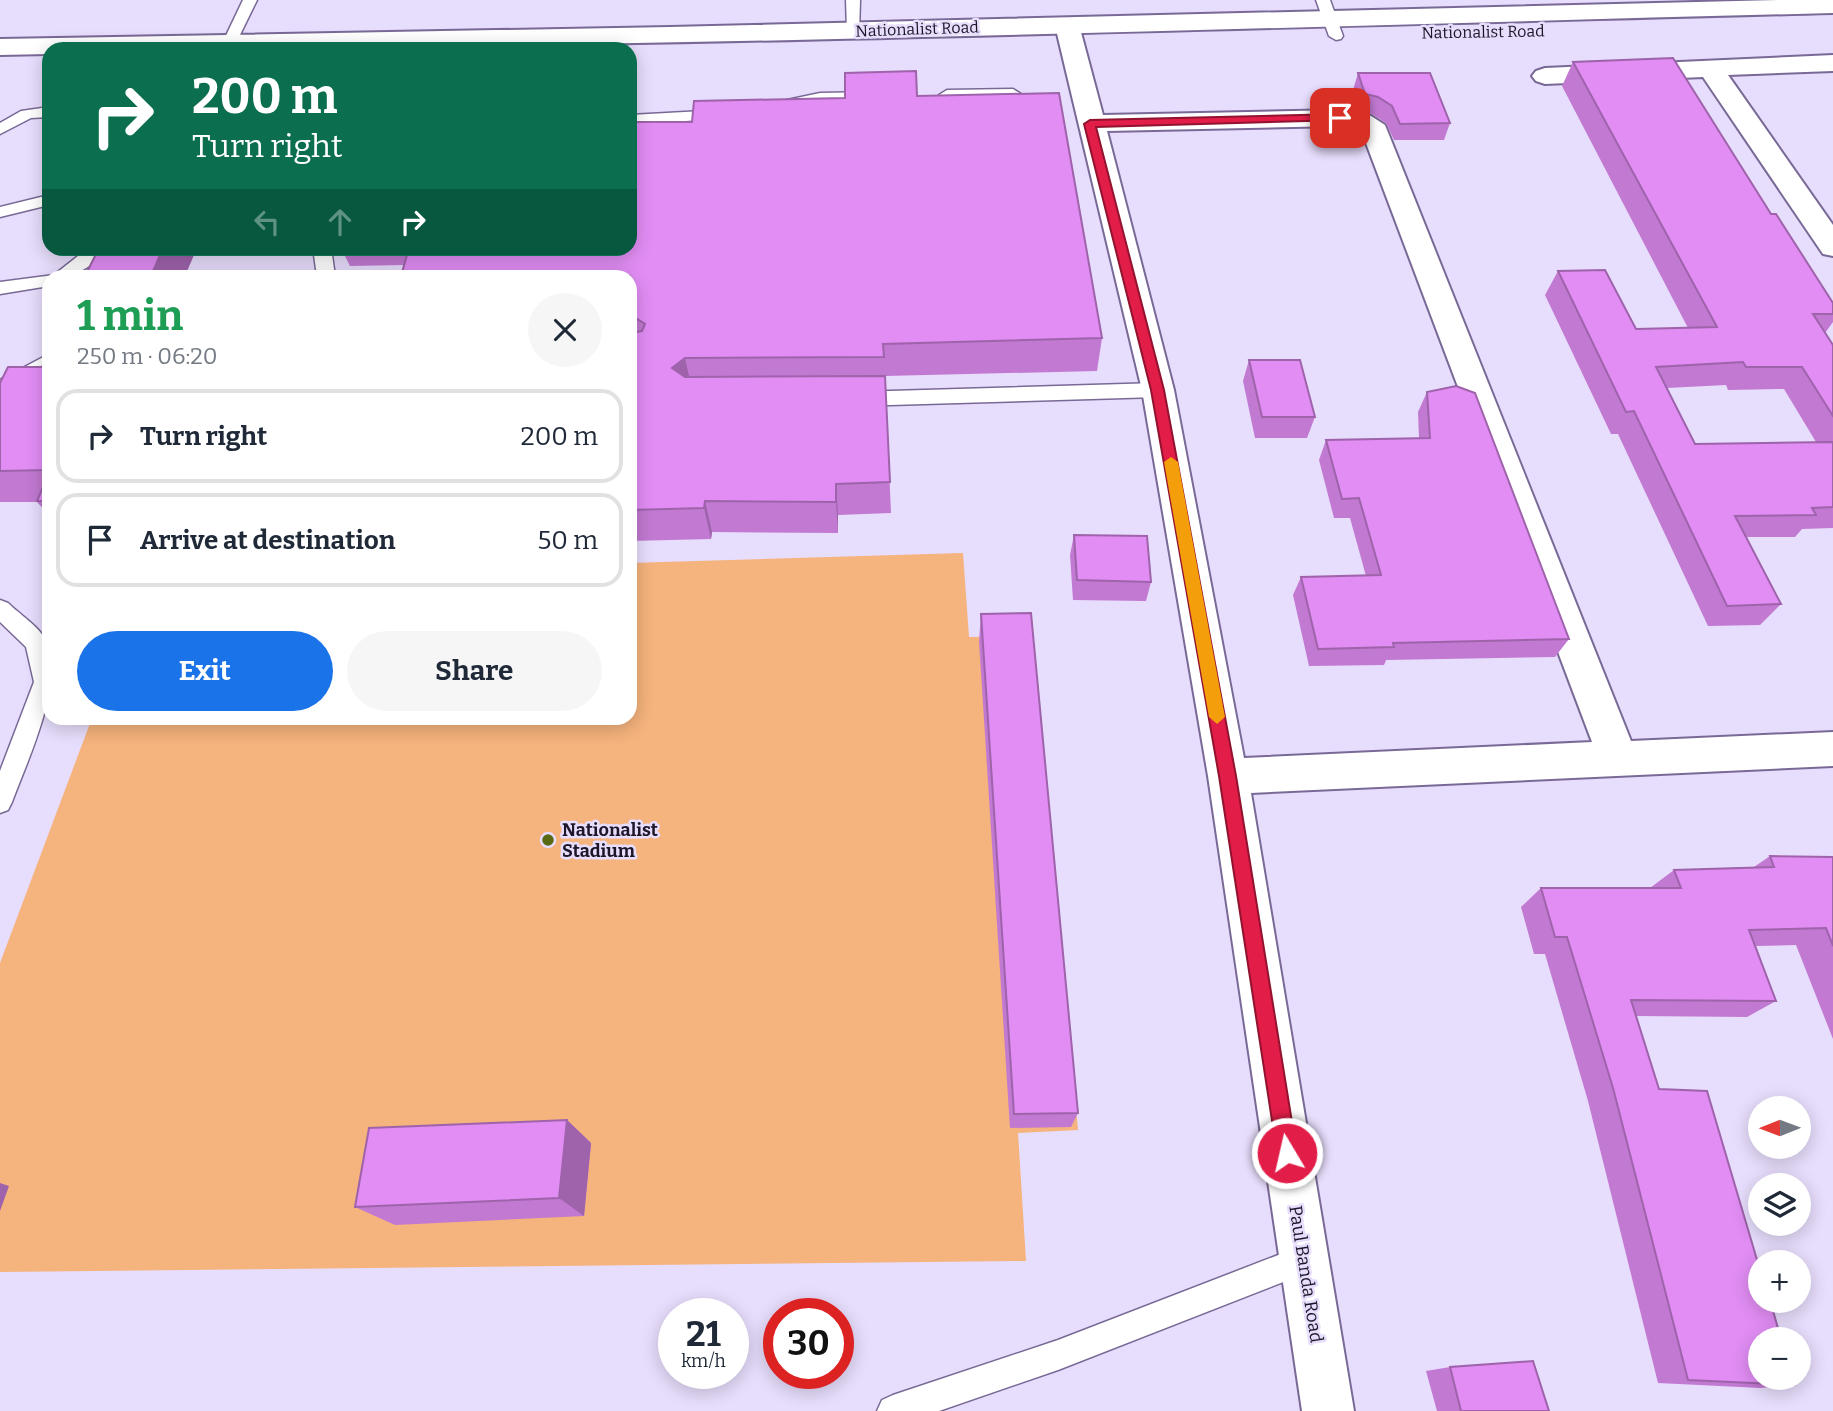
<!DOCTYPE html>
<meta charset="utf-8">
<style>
:root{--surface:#fff;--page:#f6f6f7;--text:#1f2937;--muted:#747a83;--line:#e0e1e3;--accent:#1a73e8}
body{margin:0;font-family:Bitter,serif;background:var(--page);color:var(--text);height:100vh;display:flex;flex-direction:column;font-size:26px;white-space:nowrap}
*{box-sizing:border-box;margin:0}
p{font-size:23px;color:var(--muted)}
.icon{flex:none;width:38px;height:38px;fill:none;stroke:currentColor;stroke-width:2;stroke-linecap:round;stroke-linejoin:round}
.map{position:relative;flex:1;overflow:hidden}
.sheet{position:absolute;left:42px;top:270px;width:595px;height:455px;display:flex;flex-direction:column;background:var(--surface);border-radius:21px;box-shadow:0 4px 18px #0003}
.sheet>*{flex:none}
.hud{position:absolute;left:42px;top:42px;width:595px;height:214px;border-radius:21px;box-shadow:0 4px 18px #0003;background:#0b6e4f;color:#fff;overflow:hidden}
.needle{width:46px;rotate:269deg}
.tools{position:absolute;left:1748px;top:1096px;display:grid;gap:14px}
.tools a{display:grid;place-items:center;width:63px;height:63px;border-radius:50%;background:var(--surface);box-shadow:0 4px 18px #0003;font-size:35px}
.speed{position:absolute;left:658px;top:1298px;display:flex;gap:14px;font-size:35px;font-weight:700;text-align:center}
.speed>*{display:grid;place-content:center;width:91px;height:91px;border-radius:50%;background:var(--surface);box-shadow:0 4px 18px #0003;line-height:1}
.speed small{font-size:18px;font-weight:400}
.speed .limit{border:10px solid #d22;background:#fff;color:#111}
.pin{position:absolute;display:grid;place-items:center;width:60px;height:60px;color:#fff;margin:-30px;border-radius:14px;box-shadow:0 4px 10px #0006}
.me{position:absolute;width:77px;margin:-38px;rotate:351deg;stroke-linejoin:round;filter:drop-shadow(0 0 5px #0008)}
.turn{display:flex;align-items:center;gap:24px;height:147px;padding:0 35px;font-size:32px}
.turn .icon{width:91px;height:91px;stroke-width:2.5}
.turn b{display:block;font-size:49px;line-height:60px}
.lanes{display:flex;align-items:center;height:66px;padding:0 35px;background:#0003;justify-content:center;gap:35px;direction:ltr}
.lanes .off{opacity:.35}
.round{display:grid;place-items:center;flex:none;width:74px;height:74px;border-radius:37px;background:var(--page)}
.head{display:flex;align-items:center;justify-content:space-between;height:119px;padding:0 35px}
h1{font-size:42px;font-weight:700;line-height:52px;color:#1e9e55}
.primary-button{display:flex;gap:14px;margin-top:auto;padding:14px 35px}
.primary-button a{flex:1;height:80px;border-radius:42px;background:var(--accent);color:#fff;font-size:28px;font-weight:700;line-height:80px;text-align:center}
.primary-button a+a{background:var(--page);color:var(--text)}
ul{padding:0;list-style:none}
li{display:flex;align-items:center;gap:21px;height:94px;margin:0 14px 10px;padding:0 21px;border:4px solid var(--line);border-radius:21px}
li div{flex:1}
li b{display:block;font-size:26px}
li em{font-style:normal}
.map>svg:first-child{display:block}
.green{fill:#f5b37d}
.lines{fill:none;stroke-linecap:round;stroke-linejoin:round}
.service-casing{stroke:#796996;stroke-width:3}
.minor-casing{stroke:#796996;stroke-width:4}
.secondary-casing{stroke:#796996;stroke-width:4}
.service{fill:#fff;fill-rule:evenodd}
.minor{fill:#fff;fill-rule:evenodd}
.secondary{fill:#fff;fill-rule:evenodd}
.wall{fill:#c279d2;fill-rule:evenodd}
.shaded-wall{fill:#9e63ab}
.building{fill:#e18df4;stroke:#9e63ab;stroke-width:2}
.route{fill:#e11d48;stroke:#92132f;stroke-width:2}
.slow{fill:#f59e0b}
.poi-dot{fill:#5a6a14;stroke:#e7ddfc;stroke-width:2.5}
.labels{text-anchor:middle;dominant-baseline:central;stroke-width:5;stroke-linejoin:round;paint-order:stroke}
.far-street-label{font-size:16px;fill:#1c1628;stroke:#e7ddfc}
.poi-label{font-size:18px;font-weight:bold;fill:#1c1628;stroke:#e7ddfc;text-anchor:start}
.street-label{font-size:18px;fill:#1c1628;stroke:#e7ddfc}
</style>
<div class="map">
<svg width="1833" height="1411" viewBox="0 0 1833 1411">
<rect width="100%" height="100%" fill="#e7ddfc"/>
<path class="green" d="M963,553L969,637L1031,636L1078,1130L1018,1133L1026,1261L0,1272V963L92,718H630V563Z"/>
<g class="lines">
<defs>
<g id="service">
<path d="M243,0H257L235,45H225L223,42Z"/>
<path d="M846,0H860L859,34L854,35L847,31Z"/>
<path d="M1316,0H1330L1343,36L1341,39L1336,40L1329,36Z"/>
<path d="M1013,89L1021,94L1018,97L947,100L939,95L947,90Z"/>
<path d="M874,92L880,94V100L820,103L793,108L785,103L787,100L820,93Z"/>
<path d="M49,107V117L31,118L0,134V123L21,111Z"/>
<path d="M721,110L729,115L727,118L630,125V115Z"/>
<path d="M49,195V205L0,217V207Z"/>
<path d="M88,248H106C90,271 75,276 49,276V286L0,294V282L54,275Z"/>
<path d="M313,248H331L335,276H317Z"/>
<path d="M49,354V369L0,395V380Z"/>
<path d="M1158,383L1168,390L1158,397L856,406L846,399L856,392Z"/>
<path d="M0,600L8,603C19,614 40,627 46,641C65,683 27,761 12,802L8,810L0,813V771L34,682L26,647L0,622Z"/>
<path d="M1304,1245L1314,1250L1319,1260L1314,1270L1058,1370L939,1411H877L882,1400L893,1395L1058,1340Z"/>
</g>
<g id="minor">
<path d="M1067,18L1076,20L1079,25L1103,115L1340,110L1371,116L1385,125L1631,741L1833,732V766L1251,793L1354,1411H1302L1208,776L1142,390L1055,25L1058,20ZM1340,126L1354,129L1363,135L1592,742L1244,758L1174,390L1107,131Z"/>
<path d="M1833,55V71L1728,75L1833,225V256L1823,254L1703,77L1545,84L1536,81L1532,76L1536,71L1545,68Z"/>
</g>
<path id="secondary" d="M1778,0H1833V13C1238,28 644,49 49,49V54L0,55V39L670,27Z"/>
</defs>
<use href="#service" class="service-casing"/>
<use href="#minor" class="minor-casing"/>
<use href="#secondary" class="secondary-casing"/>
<use href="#service" class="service"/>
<use href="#minor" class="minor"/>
<use href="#secondary" class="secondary"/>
</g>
<g class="wall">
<path d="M1573,62L1771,214L1833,303V322L1825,333L1833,345V528L1802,529L1795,537H1746L1781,604L1760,625L1708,626L1618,434H1611L1545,295L1558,271L1636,329L1688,328L1562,86ZM1726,385L1728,390L1784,389L1816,442L1695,444L1667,388Z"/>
<path d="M1358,73L1450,123L1444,140H1394L1386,123L1372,114L1359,111L1353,90Z"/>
<path d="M917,96L1102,338L1097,371L885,376L891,513L838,515V533L712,532L711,539L630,541V276L404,265L350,266L341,248H630L692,122Z"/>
<path d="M49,352V515L37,502H0V383L42,367Z"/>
<path d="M1249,360L1315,417L1307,438H1255L1243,381Z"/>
<path d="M1427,392L1569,639L1555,657L1386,660L1384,665L1309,666L1293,595L1301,577L1366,576L1350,518H1334L1319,460L1326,440L1419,438L1418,412Z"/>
<path d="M1074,535L1151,582L1146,601L1073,600L1070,555Z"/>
<path d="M981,614L1078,1113L1071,1127L1010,1128L979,641Z"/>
<path d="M1770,856L1833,857V1039L1796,945L1756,946L1776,1001L1747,1017L1636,1016L1659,1089L1795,1385L1760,1388L1658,1383L1588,1101L1545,954H1534L1521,907L1541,888H1650L1674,870L1754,867Z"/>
<path d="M567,1120L591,1143L584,1216L395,1225L355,1207Z"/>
<path d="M1450,1367L1549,1411H1437L1426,1371Z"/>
</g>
<g class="shaded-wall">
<path d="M163,248H197L185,276H151Z"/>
<path d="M685,358L692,390L672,368Z"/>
<path d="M836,484L838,515V533L836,502Z"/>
<path d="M705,501L712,532L711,539L704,508Z"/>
<path d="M567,1120L591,1143L584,1216L559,1198Z"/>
<path d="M0,1183L9,1186L0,1211Z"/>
</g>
<g class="building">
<path d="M1673,58L1771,214H1776L1833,303V314H1813L1833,345V416L1802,367H1746L1743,362L1656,367L1695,444L1833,442V507L1812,508L1816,515L1735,516L1781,604L1727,606L1634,411L1626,412L1558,271L1605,270L1636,329L1717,327L1573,62Z"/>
<path d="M916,71L917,96L1059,93L1102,338L883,344L884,357L685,358L672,368L685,377L885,376L890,482L836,484V502L705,501L704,508L630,510V333L642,331L645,324L634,317H630V276H401L409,248H630V122H692L694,101L845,98V73Z"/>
<path d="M1358,73H1430L1450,123L1400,124L1392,106L1378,97L1365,94Z"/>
<path d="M99,248H163L151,276H85Z"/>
<path d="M49,352V470L0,471V383L8,367H42Z"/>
<path d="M1249,360H1300L1315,417H1262Z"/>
<path d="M1456,386L1475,393L1569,639L1393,643L1394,647L1318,649L1301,577L1381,575L1359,498L1342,499L1326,440L1430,438L1427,392Z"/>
<path d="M49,473V501H37Z"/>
<path d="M1074,535L1147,536L1151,582L1077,580Z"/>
<path d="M1031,613L1078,1113L1014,1114L981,614Z"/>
<path d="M1770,856L1833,857V946L1826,928L1749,930L1776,1001L1631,1000L1659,1089L1707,1091L1760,1270V1300H1770L1781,1339H1760V1377H1793L1795,1385L1688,1380L1613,1088L1567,937H1555L1541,888H1681L1674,870L1774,867Z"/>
<path d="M567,1120L559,1198L355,1207L369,1128Z"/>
<path d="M1533,1361L1549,1411H1461L1450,1367Z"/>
</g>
<path class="route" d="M1340,114L1344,115V120L1096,127L1164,390L1236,776L1297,1153L1294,1159L1287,1162L1280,1159L1277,1153L1219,776L1151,390L1084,124L1090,120Z"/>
<path class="slow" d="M1171,457L1178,462L1225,717L1217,724L1209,717L1164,462Z"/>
<circle class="poi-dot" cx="548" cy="840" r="7"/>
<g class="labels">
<g class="far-street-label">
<text transform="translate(917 29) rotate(-2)">Nationalist Road</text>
<text transform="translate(1483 32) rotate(-1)">Nationalist Road</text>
</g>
<g class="poi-label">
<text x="562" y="830">Nationalist<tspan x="562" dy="21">Stadium</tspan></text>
</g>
<g class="street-label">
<text transform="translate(1306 1274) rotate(81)">Paul Banda Road</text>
</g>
</g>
</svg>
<div class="tools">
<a><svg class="needle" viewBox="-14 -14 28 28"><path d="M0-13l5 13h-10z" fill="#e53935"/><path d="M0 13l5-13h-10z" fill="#747a83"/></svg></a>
<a><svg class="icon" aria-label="layers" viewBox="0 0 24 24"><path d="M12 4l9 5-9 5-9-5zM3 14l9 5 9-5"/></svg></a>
<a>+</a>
<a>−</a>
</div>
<div class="speed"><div>21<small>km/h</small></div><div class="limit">30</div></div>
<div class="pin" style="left:1340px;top:118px;background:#d93025"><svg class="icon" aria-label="arrive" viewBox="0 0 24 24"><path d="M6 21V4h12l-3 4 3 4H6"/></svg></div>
<svg class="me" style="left:1287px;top:1153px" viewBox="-20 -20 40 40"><circle r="17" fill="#e11d48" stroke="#fff" stroke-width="3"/><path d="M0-11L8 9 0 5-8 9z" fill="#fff"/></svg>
<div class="hud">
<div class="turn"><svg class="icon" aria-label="right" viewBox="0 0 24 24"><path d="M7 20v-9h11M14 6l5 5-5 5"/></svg><div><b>200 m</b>Turn right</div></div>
<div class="lanes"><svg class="icon off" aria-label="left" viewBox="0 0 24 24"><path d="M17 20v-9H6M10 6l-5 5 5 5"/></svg><svg class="icon off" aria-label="ahead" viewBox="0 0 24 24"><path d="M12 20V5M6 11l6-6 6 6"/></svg><svg class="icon" aria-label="right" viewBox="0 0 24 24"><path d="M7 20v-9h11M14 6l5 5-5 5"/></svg></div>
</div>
<section class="sheet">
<div class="head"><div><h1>1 min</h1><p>250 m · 06:20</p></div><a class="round"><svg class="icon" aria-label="close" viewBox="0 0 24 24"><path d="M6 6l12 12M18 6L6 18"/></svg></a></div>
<ul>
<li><svg class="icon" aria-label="right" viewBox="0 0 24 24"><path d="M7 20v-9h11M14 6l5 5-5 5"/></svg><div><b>Turn right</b></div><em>200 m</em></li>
<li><svg class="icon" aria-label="arrive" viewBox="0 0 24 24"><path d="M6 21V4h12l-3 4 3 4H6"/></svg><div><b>Arrive at destination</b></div><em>50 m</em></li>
</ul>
<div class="primary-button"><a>Exit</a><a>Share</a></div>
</section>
</div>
